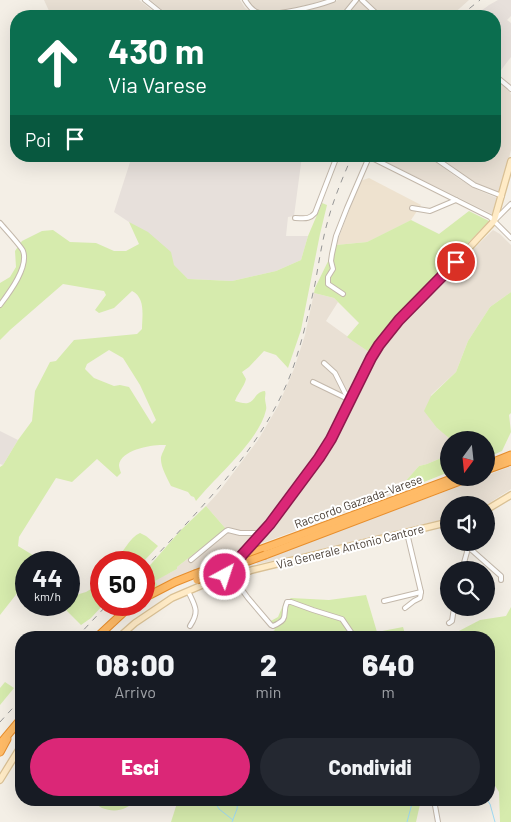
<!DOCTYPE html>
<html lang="it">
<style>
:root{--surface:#171b24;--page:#242831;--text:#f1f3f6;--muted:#9ea1a6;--accent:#db2777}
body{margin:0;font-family:Barlow,sans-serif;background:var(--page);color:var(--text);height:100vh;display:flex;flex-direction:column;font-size:19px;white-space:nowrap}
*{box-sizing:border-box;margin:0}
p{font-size:16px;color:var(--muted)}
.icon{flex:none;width:28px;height:28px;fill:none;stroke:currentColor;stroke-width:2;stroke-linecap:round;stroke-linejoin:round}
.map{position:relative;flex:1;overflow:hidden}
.panel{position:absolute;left:15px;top:631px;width:480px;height:175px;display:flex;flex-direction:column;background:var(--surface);border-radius:20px;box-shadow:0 5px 20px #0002}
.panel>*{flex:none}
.top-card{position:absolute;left:10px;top:10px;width:491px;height:152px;border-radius:20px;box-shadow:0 5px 20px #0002;background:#0b6e4f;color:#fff;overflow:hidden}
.needle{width:32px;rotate:195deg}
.controls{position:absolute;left:440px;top:431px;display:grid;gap:10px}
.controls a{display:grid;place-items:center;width:55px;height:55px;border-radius:50%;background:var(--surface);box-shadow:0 5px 20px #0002;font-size:25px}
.speed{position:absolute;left:15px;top:551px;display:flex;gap:10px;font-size:25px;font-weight:700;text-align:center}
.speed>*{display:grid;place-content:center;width:65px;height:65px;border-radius:50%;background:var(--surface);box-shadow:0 5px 20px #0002;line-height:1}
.speed small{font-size:12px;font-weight:400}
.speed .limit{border:8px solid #d22;background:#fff;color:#111}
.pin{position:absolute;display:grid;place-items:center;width:42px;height:42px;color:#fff;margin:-21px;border:2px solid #fff;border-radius:50%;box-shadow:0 1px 5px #0007}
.me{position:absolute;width:55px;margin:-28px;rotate:40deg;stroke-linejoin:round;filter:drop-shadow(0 0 4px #0008)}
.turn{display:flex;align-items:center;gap:18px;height:105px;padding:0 15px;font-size:22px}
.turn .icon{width:65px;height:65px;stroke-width:2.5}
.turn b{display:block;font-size:35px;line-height:42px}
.then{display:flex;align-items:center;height:48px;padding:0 15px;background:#0003;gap:10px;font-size:19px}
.eta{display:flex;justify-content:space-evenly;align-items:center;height:85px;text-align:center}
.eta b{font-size:30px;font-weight:800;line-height:35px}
.primary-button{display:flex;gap:10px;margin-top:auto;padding:10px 15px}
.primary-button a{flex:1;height:58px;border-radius:30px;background:var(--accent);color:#fff;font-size:20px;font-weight:800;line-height:58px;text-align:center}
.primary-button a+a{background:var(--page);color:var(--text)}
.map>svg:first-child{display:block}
.residential{fill:#e9e0d4}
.industrial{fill:#e7e0db}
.education{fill:#eee2cf}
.green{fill:#d6ebad;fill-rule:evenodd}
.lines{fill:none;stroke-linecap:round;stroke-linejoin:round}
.stream{stroke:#9fdbf5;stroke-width:1}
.street-casing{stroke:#c3b8ab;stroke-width:6}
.secondary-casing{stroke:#dac195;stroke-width:8}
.highway-casing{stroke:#e78e2d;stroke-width:9}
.street{stroke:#fff;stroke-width:4}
.secondary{stroke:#ffebc6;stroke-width:5.5}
.highway{stroke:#ffbb67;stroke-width:7}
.rail{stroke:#969696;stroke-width:1;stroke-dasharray:6 6;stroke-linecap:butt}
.highway-bridge-casing{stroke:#e78e2d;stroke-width:9;stroke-linecap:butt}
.highway-bridge{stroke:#ffbb67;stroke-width:7}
.route-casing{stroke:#8e194d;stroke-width:12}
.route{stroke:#db2777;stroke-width:9}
.labels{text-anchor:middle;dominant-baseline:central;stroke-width:4;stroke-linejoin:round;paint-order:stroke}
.street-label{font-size:12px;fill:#483e35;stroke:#fff}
</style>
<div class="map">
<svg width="511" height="822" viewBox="0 0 511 822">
<rect width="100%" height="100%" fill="#f4efe6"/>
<g class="residential">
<path d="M44,0H139L159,16H55L50,13Z"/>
<path d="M150,0H240L245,8L256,15L261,16H170Z"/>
<path d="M247,0H327L286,10L262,12L254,10Z"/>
<path d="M338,0H358L368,8L370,11L366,16H266H282L315,8Z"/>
<path d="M363,0H469L451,16H381Z"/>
<path d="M495,79L501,82L510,92L511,95V150L500,194L467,179L434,156H495Z"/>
<path d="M374,156H428L459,179L478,190L497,198L492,214Z"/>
<path d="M493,230L500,234L511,245V292L490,307L468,341L456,372L431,395L437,428L450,438L446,456L427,464L419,466L394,494L268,541L255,545L271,533L329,451L366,376L388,341L446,276Z"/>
<path d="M314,293L334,298L338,302L326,321L369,352L327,440L290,495L239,553L158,586L154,581L177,569V567L226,529L206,506L218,493L258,440L278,406L294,369L305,335Z"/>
<path d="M511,466V489L486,505H449V518L306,554L257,564L256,561L414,503L482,478H486V476Z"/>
</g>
<g class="industrial">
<path d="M498,0H511V16L507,20L511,23V57L495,78V16H474L489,5Z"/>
<path d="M132,156H302L294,216L288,217L286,236H308L301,260L276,271L232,281L188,279L129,222L114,212Z"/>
<path d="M0,431L18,440L3,465L0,464Z"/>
</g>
<path class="education" d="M369,178L421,205L411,220L367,242L336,245L360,181Z"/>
<g class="green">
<path d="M322,203L327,205L320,234L301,330L288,368L276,355L264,351L249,367L242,372L246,379C244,387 238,393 235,401C239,402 244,404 248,403C256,400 255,392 265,391C266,394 265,396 265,398C265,403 267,406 266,410C259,441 216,476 196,501L194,497L191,496L188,492L171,486C167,478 160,466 161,457C162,453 165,448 166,445C154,444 121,449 119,465C119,467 120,470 121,473L117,477L97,459L72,482L56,478L19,537L18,546L36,557L40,562H26V582L0,615V467L3,465L18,440L32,421L35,391L50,362L56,361L74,340L137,334L142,329C142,316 146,298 132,291L114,308L99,313L95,310L106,295L104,291L63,284L10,330L0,340V283L10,277L16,267L15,251L22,241L42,231L53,230L70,242L96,243L114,251H126L139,244L129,222L148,232L171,252L174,265L188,279L232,281L276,271L301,260L308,236ZM109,350L123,358L140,385L156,420L152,424L129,387L120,385L114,386L94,378L85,369L87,364Z"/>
<path d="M469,211L489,221L394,320L369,352L347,337L359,323L334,298L314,293L315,288L336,245L367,242L411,220L439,234Z"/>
<path d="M511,292V413L509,415L511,432L502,451L486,458V440H449V438L437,428L424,411L431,396L456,372L468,341L490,307Z"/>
<path d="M449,442V472L394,494L419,466L427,464L446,456Z"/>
<path d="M206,506L226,529L177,567V569L155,581L158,586L144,594L151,576L145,571L180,531Z"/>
<path d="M140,533L146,536L158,546L143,562H115C122,554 130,537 140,533Z"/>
<path d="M101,583V605H103L91,618L81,625L61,605H69V597L86,592Z"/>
<path d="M366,595L377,632L403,627L406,637L260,638L275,630L269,622L278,617L284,603L291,598L329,600Z"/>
<path d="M511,607V822H500L499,792L492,781L489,780V638L413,637L440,631L457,632L480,620L506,616Z"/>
<path d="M5,682L14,688L0,705V688Z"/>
<path d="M93,800H136C127,810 115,813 102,808C99,807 96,803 93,800Z"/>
<path d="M178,800H421L416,822H171Z"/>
</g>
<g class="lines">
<g class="stream">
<path d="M214,800L219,809L233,820"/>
<path d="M487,800L490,804L495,822"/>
<path d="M232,822L237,809L238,800"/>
<path d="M407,822L413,800"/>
</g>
<defs>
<g id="street">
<path d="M145,0L165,16"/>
<path d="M245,0C248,5 252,11 259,13C275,17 317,6 333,0"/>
<path d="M362,0L379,16"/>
<path d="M343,16L356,0"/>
<path d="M495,82L498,78L509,87L511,89"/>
<path d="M368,156L490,217L511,238"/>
<path d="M432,156L474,185L502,196"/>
<path d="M412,208L430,211L456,200"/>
<path d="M295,218C304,218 309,220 315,213L337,156"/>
<path d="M496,219L511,204"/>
<path d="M0,223C5,229 21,246 23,251C29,267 9,293 0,305"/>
<path d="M343,294L328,284V277L333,269L331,261L332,254L336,236L347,208L369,157"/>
<path d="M324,363L335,373L345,393L351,397"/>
<path d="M313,382L350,400"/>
<path d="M466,545L501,576V580"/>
<path d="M191,560L226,531L228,530L240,533H255L259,536"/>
<path d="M462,570L467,552L466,545"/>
<path d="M234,579L248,598L271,625L273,626C291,618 281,615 287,602H291L313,610L342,619L355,638"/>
<path d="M188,591C195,606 200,611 190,626"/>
<path d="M384,601L421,592L407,533"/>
<path d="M405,608L414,601L420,598L421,592"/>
<path d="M449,623L452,621L454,608"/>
<path d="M434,800L438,822"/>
</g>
<g id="secondary">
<path d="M486,510L511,495"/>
<path d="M240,557L270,524L319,459L331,439L370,359L379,345L399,320L467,250L494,221L511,161"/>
<path d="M226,571C224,576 228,580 234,579L237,574V571L234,568"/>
<path d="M237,576L252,570L449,522"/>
<path d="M118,638L135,623L172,598L221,577L225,572"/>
<path d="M0,780L21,746"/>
</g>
<g id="highway">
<path d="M486,465L511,455"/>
<path d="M486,470L511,461"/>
<path d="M251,553L454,478"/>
<path d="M242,556L265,555L468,478"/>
<path d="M144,598L175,582L195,574"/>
<path d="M96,638L124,612L134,605"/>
<path d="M0,744L21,719"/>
<path d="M0,752L7,739"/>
</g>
</defs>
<use href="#street" class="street-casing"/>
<use href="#secondary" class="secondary-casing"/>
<use href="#highway" class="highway-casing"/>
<use href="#street" class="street"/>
<use href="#secondary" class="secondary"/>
<use href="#highway" class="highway"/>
<g class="rail">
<path d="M460,16L480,0"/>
<path d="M144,569C201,507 266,446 294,365C303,338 309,311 315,284C319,262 322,241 328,220C334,198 343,177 352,156"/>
<path d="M76,638L107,605"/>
<path d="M0,722L21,699"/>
</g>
<defs>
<g id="highway-bridge">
<path d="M195,574L242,556"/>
<path d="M197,580L265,555"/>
</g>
</defs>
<use href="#highway-bridge" class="highway-bridge-casing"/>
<use href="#highway-bridge" class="highway-bridge"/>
</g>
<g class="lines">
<defs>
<path id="route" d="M225,575L226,569L230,567L234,568L242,555L270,524L319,458L331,439L371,358L379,345L399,320L456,262"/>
</defs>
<use href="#route" class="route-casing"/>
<use href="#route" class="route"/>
</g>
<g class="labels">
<g class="street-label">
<text transform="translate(358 501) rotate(-20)">Raccordo Gazzada-Varese</text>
<text transform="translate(350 546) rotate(-14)">Via Generale Antonio Cantore</text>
</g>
</g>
</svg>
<div class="controls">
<a><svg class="needle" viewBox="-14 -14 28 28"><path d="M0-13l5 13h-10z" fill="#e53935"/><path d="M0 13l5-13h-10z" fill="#9ea1a6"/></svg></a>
<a><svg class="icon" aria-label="sound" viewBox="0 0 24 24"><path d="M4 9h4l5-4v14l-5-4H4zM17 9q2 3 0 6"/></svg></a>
<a><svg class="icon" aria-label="search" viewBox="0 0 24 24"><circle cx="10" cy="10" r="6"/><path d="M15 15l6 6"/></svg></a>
</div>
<div class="speed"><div>44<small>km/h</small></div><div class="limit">50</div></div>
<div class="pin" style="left:456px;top:262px;background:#d93025"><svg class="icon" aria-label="arrive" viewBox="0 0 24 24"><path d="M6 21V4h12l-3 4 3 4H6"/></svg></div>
<svg class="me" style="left:225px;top:575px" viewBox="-20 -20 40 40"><circle r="17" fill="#db2777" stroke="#fff" stroke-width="3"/><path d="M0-11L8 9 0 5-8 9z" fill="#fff"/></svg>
<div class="top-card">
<div class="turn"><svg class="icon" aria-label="ahead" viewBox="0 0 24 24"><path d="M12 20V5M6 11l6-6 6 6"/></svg><div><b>430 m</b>Via Varese</div></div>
<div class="then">Poi<svg class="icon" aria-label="arrive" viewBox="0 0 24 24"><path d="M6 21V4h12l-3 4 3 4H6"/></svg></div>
</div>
<section class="panel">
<div class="eta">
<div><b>08:00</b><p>Arrivo</p></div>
<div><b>2</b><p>min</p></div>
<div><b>640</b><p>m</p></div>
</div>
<div class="primary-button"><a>Esci</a><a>Condividi</a></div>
</section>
</div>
